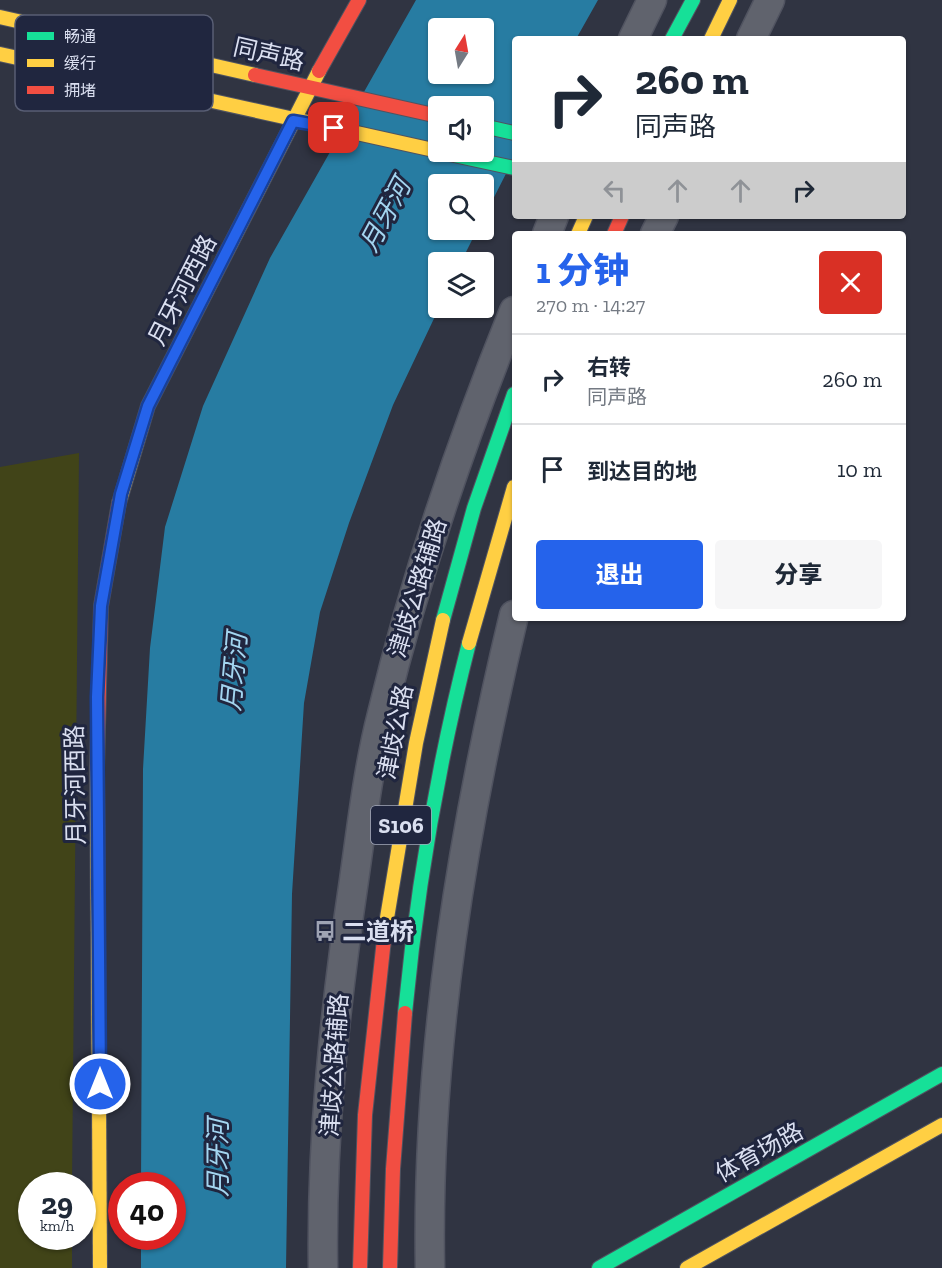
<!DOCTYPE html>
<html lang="zh">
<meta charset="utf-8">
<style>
:root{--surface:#fff;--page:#f6f6f7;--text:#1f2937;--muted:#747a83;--line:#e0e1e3;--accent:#2563eb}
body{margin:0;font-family:"Zilla Slab","Noto Sans SC",serif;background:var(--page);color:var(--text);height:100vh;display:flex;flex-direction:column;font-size:22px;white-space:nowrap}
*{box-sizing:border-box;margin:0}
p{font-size:20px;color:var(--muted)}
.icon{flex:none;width:33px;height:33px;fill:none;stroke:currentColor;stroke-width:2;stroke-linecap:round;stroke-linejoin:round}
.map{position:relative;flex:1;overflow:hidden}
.panel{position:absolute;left:512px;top:231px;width:394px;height:390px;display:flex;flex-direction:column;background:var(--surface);border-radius:6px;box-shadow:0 2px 4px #0004}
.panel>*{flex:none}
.top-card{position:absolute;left:512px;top:36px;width:394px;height:183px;border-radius:6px;box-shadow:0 2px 4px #0004;background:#fff;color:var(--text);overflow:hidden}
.needle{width:39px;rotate:11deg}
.fabs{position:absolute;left:428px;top:18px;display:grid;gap:12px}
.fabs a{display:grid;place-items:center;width:66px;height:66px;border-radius:6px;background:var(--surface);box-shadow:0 2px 4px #0004;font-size:30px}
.speed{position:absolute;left:18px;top:1172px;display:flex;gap:12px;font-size:30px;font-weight:700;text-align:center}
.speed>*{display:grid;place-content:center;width:78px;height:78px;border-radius:50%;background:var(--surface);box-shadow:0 2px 4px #0004;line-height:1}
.speed small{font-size:15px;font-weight:400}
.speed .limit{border:9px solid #d22;background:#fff;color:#111}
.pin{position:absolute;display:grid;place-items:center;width:51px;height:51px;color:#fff;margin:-26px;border-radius:12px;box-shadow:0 3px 9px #0006}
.me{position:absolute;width:66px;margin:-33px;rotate:0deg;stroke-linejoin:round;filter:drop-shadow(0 0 4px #0008)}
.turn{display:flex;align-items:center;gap:21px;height:126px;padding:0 24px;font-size:27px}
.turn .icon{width:78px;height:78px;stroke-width:2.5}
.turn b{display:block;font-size:42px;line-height:51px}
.lanes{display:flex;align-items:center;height:57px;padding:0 24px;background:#0003;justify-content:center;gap:30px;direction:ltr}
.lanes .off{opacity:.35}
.round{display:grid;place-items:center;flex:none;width:63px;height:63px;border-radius:6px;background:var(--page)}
.head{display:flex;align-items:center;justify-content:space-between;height:102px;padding:0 24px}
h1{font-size:36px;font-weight:800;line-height:45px;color:var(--accent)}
.primary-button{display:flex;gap:12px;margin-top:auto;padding:12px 24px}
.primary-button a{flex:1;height:69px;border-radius:6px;background:var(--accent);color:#fff;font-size:24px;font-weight:800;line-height:69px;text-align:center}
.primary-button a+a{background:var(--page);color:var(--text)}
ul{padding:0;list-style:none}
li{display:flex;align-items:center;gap:18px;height:90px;padding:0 24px;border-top:2px solid var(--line)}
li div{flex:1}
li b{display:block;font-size:22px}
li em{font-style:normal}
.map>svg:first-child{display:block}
.green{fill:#414418}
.water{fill:#277ca2;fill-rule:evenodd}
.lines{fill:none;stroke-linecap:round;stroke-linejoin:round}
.street-casing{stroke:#505360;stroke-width:31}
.fast-casing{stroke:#505360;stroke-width:16}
.slow-casing{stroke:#505360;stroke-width:16}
.jam-casing{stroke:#505360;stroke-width:16}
.street{stroke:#60636d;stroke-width:28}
.fast{stroke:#16e098;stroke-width:14}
.slow{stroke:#ffcf43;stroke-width:14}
.jam{stroke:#f24e42;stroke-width:14}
.route-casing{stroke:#184099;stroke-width:15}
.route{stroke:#2563eb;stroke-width:10}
.labels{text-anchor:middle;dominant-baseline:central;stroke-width:6;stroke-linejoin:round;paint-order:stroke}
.shield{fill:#20263f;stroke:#a2a8bb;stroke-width:1.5}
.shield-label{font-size:22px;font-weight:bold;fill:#dadff0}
.street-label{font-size:24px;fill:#dadff0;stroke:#20263f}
.poi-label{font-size:24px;font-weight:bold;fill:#dadff0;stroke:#20263f;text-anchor:start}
.water-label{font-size:26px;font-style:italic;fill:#a3d5f0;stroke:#20263f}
.key{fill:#20263f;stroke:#585e74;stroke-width:1.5}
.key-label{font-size:16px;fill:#dadff0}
</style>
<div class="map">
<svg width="942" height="1268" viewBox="0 0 942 1268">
<rect width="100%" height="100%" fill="#303442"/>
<path class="green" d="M79,453L72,1185H32V1236H72V1268H0V467Z"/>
<path class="water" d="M416,0H598L576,39H514V158L483,219V184H438V230H477L461,262H438L439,308L393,405L349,523L320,612L304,703L292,894L286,1268H141V1236H172V1185H141L143,769L150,648L165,527L203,406L270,258ZM438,28H483V74H438ZM438,106H483V152H438Z"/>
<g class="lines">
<defs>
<g id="street">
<path d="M633,39L652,0"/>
<path d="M751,39L770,0"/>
<path d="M547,234L554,216"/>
<path d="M655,234L664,216"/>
<path d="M323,1268C321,1138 335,1008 354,880C362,824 368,769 382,714C415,577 461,442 514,311"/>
<path d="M430,1268C426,1049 463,828 514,615"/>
</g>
<g id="fast">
<path d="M672,39L693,0"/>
<path d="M483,126L514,133"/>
<path d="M440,152L514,168"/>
<path d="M443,620L474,508L514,394"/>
<path d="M405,1013C417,888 438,764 469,643"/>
<path d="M599,1268L942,1074"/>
</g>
<g id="slow">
<path d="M0,17L255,75"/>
<path d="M711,39L730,0"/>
<path d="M0,54L438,151"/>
<path d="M578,234L586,216"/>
<path d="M119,503L148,406L319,71"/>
<path d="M469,643L514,487"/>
<path d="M97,768L100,1268"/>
<path d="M385,930L416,743L443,620"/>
<path d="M687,1268L942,1125"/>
</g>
<g id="jam">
<path d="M319,71L359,0"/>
<path d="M255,75L438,116"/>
<path d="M614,234L622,216"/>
<path d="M97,768L101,606L119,503"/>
<path d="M360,1268L365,1115L385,930"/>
<path d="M390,1268L393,1169L405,1013"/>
</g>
</defs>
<use href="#street" class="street-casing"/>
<use href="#fast" class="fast-casing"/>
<use href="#slow" class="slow-casing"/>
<use href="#jam" class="jam-casing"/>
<use href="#street" class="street"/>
<use href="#fast" class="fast"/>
<use href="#slow" class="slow"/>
<use href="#jam" class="jam"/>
</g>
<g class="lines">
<defs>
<path id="route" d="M100,1084L97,697L101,606L121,494L148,406L293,121L334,128"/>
</defs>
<use href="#route" class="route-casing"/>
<use href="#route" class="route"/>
</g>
<defs>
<symbol id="bus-bare" viewBox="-9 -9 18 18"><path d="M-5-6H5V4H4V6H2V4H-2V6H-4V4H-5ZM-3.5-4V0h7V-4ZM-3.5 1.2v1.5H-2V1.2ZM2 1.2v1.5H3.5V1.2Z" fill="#9ea3b3" stroke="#20263f" stroke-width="2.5" paint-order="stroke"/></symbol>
</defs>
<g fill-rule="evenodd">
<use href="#bus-bare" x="310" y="916" width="30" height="30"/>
</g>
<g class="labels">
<rect class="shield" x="371" y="806" width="60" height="38" rx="4.5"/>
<g class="shield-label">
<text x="401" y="825">S106</text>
</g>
<g class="street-label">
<text transform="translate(269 54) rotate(13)">同声路</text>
<text transform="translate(182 290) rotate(-63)">月牙河西路</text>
<text transform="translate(417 588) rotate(-73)">津歧公路辅路</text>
<text transform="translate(395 732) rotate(-79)">津歧公路</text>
<text transform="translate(75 785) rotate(-91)">月牙河西路</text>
<text transform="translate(334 1065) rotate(-86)">津歧公路辅路</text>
<text transform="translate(759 1152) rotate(-29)">体育场路</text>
</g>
<g class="poi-label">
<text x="342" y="931">二道桥</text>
</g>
<g class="water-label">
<text transform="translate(385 215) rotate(-62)">月牙河</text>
<text transform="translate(234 672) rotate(-85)">月牙河</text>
<text transform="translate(218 1158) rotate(-90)">月牙河</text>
</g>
</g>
<rect x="15" y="15" width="198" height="96" rx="9" class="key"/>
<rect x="27" y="32" width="27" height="8" fill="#16e098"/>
<rect x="27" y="59" width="27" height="8" fill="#ffcf43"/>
<rect x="27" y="86" width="27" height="8" fill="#f24e42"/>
<g class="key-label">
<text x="64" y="42">畅通</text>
<text x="64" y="69">缓行</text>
<text x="64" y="96">拥堵</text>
</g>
</svg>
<div class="fabs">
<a><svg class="needle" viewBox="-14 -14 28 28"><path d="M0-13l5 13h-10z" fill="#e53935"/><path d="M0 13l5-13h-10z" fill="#747a83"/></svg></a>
<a><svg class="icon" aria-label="sound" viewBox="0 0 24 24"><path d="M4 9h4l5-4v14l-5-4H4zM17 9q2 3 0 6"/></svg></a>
<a><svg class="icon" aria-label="search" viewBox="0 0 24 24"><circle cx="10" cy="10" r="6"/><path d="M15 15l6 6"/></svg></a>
<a><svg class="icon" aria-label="layers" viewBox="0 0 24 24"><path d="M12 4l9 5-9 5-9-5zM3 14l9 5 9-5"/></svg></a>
</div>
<div class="speed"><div>29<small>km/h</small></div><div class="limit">40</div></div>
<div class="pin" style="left:334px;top:128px;background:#d93025"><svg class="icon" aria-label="arrive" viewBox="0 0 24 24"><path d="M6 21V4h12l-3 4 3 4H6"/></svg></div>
<svg class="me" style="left:100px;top:1084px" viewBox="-20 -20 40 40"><circle r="17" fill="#2563eb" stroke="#fff" stroke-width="3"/><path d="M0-11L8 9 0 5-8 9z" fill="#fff"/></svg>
<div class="top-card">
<div class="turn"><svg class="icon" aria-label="right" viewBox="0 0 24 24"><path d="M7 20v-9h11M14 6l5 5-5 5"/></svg><div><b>260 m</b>同声路</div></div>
<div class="lanes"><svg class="icon off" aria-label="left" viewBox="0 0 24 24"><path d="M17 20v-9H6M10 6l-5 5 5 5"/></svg><svg class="icon off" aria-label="ahead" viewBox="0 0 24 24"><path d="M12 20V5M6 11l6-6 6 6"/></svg><svg class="icon off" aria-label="ahead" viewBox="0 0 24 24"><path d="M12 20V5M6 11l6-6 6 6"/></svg><svg class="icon" aria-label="right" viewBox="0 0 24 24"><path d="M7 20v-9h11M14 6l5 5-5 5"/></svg></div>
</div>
<section class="panel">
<div class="head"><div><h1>1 分钟</h1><p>270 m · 14:27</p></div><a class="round" style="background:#d93025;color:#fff"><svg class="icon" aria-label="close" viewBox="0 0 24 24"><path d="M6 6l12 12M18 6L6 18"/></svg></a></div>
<ul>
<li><svg class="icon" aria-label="right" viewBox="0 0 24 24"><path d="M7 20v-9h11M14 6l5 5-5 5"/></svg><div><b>右转</b><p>同声路</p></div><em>260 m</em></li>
<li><svg class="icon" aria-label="arrive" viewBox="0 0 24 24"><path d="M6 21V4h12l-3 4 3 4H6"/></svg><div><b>到达目的地</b></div><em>10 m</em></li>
</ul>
<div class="primary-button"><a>退出</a><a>分享</a></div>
</section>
</div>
